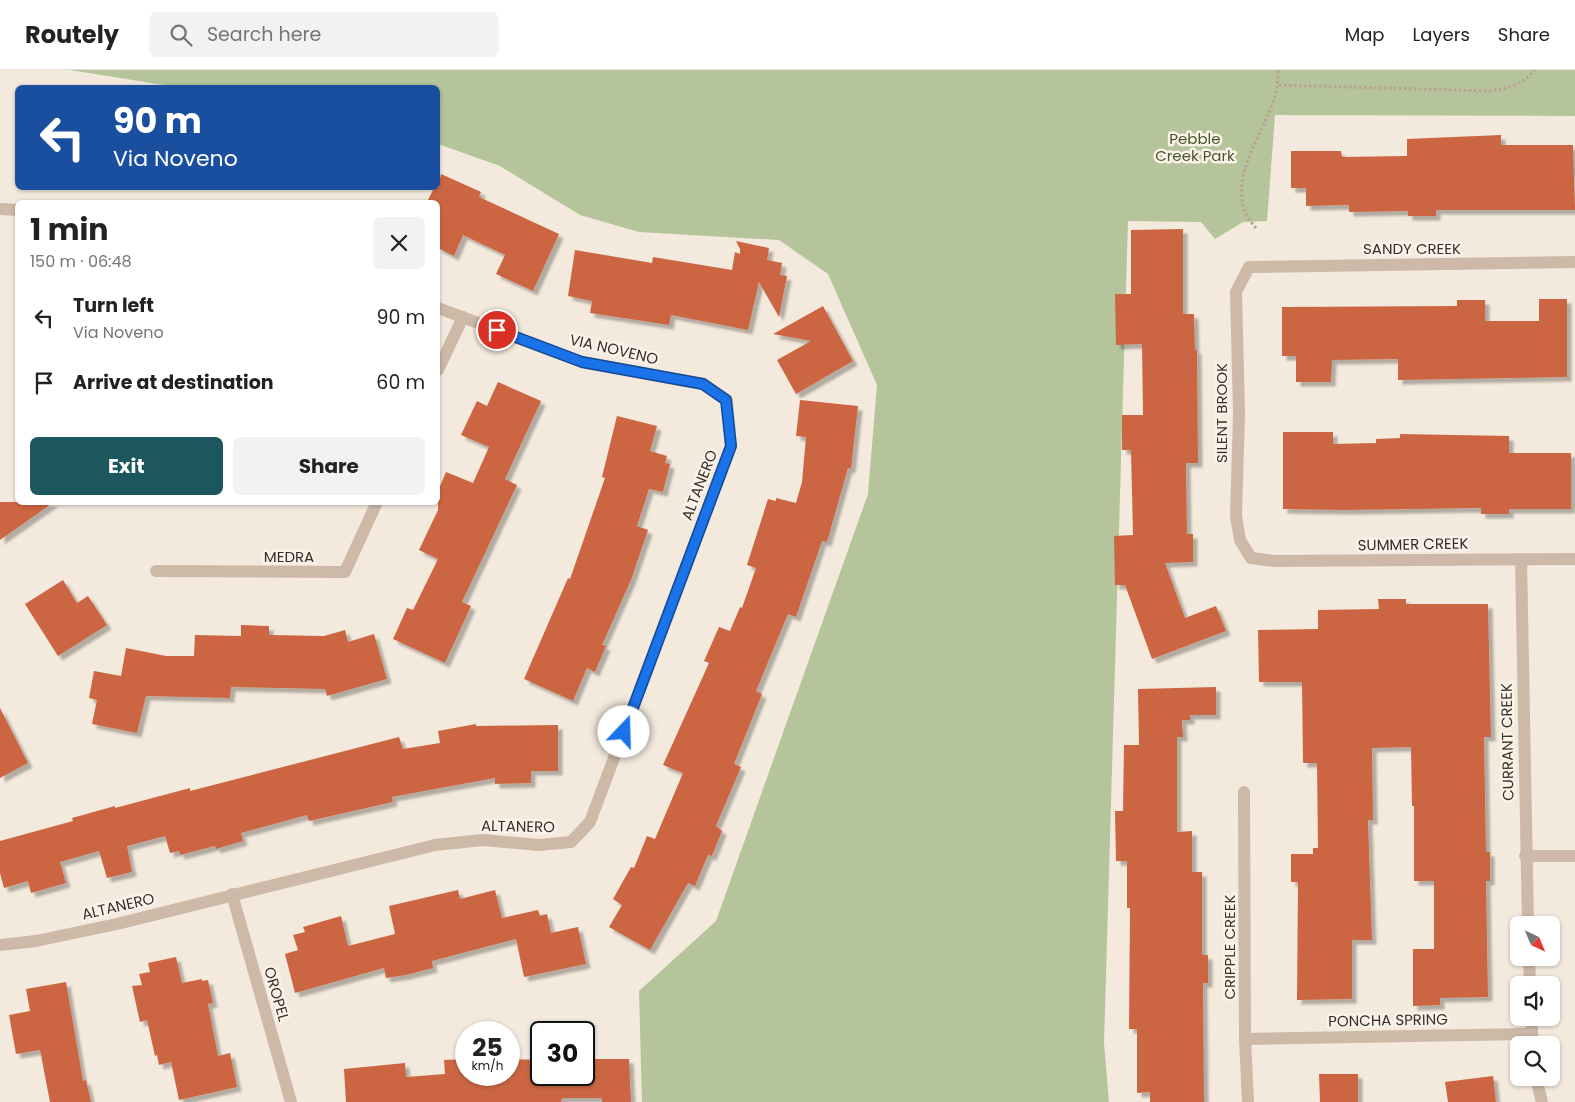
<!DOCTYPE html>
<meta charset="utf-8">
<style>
:root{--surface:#fff;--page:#f2f2f2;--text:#222;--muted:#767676;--line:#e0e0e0;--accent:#1b575d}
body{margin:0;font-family:Poppins,sans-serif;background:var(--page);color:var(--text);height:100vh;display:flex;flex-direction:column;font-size:19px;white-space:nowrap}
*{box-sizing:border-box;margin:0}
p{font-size:16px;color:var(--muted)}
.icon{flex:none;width:28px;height:28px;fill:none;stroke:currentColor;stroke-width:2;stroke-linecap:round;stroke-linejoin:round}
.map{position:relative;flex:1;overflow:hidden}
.details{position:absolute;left:15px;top:130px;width:425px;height:305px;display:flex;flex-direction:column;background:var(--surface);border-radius:8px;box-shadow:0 1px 4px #0004}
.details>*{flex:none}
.top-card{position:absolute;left:15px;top:15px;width:425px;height:105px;border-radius:8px;box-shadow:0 1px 4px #0004;background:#1a4fa0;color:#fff;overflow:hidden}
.needle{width:32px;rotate:136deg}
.tools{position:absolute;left:1510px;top:846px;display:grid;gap:10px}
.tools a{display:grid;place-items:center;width:50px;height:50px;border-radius:8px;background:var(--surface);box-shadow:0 1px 4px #0004;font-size:25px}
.speed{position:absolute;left:455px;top:951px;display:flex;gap:10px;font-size:25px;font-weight:700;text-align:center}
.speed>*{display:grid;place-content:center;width:65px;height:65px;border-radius:50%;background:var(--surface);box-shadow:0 1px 4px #0004;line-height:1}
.speed small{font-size:12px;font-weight:400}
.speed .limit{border:2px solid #111;border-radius:8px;background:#fff;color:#111}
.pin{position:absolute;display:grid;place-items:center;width:42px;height:42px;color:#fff;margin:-21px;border:2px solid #fff;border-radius:50%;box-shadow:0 1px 5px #0007}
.me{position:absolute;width:55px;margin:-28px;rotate:21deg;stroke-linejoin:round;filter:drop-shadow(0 0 4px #0008)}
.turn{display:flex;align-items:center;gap:18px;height:105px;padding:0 15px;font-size:22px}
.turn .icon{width:65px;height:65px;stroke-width:2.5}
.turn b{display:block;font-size:35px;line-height:42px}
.round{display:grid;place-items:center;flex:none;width:52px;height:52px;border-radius:8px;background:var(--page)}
.head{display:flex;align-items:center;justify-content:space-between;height:85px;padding:0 15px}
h1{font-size:30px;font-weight:700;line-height:38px}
.cta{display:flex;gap:10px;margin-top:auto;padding:10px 15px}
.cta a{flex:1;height:58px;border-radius:8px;background:var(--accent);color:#fff;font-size:20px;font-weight:700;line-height:58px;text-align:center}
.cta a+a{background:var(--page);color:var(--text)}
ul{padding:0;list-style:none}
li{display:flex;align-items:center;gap:15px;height:65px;padding:0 15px}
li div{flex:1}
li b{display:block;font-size:19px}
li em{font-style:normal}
header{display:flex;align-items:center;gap:30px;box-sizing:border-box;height:70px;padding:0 25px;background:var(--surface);border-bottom:1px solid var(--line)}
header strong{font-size:24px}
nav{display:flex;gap:28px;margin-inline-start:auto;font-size:18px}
.search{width:350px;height:45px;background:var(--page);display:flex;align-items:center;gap:12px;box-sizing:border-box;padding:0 18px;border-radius:8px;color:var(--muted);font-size:19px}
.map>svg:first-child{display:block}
.green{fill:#b5c49b}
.building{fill:#cc6642;filter:url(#shadow)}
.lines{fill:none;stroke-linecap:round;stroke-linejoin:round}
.path{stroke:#b8a392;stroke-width:3;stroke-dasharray:2.5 2.5;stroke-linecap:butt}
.minor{stroke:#ccb9a8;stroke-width:12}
.route-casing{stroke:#114b97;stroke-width:12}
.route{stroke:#1a73e8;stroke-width:9}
.labels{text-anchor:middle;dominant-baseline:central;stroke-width:5;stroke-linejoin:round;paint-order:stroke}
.park-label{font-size:15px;fill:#47582b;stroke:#fbf3e9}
.street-label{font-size:15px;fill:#392e28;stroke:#fbf3e9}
</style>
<header>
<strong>Routely</strong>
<div class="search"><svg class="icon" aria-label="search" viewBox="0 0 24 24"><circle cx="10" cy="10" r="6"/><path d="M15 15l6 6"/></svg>Search here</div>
<nav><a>Map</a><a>Layers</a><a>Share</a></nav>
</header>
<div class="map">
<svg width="1575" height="1032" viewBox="0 0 1575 1032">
<defs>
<filter id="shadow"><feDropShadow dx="4.5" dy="4.5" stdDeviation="1" flood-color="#0004"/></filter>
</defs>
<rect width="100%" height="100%" fill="#f3e9dd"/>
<path class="green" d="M70,0H1575V46L1275,45L1267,151L1243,152L1215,169L1201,152L1128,151L1104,973L1109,1032H642L639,921L716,851L868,424L877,315L828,204L779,170L639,162L580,145L500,96L438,74V18L176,17Z"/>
<g class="building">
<path d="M1501,65V75H1573L1575,140H1436V146H1408V141L1349,142V135L1306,136V118H1291V81H1341L1342,87L1407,86V69Z"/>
<path d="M441,104L481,122L479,127L559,164L533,221L496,204L505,185L463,165L454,186L438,178V132H427L434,118H438Z"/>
<path d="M1183,159V244H1194L1195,280H1197L1198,393H1186L1187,464H1193V492L1165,493L1185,548L1216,536L1226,561L1152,589L1125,515H1115L1114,466L1133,465L1131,380H1122V345H1143L1142,274L1116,275L1115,224H1131V160Z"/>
<path d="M736,171L769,178L767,190L782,193L780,205L787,206L779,247L759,212L748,260L671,245L669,255L590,243L592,231L568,226L575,180L652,193L653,187L732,200L735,182L740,184V179Z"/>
<path d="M1539,229H1567V307L1398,310V289L1332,290L1331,312H1296V286H1282V237L1457,236V230H1485V251H1539Z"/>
<path d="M823,236L853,291L796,324L777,290L811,271L773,264Z"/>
<path d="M498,312L541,331L505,409L517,415L462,532L471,536L445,593L393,569L407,538L413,540L438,489L419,480L438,440V421L446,402L473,413L489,377L461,365L477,331L487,336Z"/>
<path d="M800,330L858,336L851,399L848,398L827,472L822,471L796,547L788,544L756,621L762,624L734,694L741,697L716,756L722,761L712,786L708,785L695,816L688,813L650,880L609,857L622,835L613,829L631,797L634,798L647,766L655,769L683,703L663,695L709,593L704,591L719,557L730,561L740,537L742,538L756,498L747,495L768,429L776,431V428L796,433L802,412L806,367L796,366Z"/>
<path d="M617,346L657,356L650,381L667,386L665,393L670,394L663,422L649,419L637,456L648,460L631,510L602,575L606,576L595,602L587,598L573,631L524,609L568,508L570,509L605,408L602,407Z"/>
<path d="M1283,362H1333V374L1376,373V369L1400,368V364L1509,366V383H1571V439H1509V444H1481V438L1344,440L1283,439Z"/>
<path d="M0,432H54L0,470Z"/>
<path d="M63,510L77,533L88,526L107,555L58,586L25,534Z"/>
<path d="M1378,529H1406V534H1488L1491,667H1484L1486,782H1490V811H1486L1488,927L1440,928V935L1413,936V879H1434V811H1414V736H1412L1411,677L1372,678L1373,750H1368L1372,870H1352V929L1297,930L1298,812H1291V784H1313V778H1318L1317,693H1303L1302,612H1259L1258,560L1318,559V540L1379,539Z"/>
<path d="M241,555L269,556V565L324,566L345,560L348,572L374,564L387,609L327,626L325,619L231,617L230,628L146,626L137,663L92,654L97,630L89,628L94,601L121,606L126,578L166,586H194L195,565L241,566Z"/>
<path d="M1216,617V645H1190V650H1182L1183,667H1177V762L1192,761V802H1202V885H1208V913H1203L1204,1032H1150V1022L1137,1023V959H1129L1130,838H1127V791H1116L1115,741H1123L1124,675H1139L1138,619Z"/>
<path d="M0,638L28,693L0,708Z"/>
<path d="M476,654V656L558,655V701H531V713L495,714V708L392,727L393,732L309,751L307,745L241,763L243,771L216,779L215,776L180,785L179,781L170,783L165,766L127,776L132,802L107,808L99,781L60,792L66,813L31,823L28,811L4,818L0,803V771L73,751L72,748L115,736V738L190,718V721L399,667L403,679L440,673L438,661Z"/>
<path d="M458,820L460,829L495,820L502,848L538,840L540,846L547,844L551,863L578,857L586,894L524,907L516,869L432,891L433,898L406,905L386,908L384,898L295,923L285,884L298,880L293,865L305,862L303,857L341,846L348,876L395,864L389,836Z"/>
<path d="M176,887L182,913L202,909V911L208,910L213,933L208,934L218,986L230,983L237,1017L179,1030L171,992L159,995L157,985L155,986L147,950L140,952L132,916L142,915L139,904L150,902L148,893Z"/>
<path d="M66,912L83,1011L86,1010L91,1032H50L40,980L16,984L9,945L30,941L26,919Z"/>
<path d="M466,989V1005H509V989L541,990V1005H584V989H629L631,1032H602V1028H562L561,1032H346L344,999L405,993L406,1007L445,1004L444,990Z"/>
<path d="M1319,1004H1358V1032H1320Z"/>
<path d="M1493,1006L1496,1032H1448L1445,1012Z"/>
</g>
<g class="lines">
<g class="path">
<path d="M1279,15L1490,21C1507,19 1524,14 1534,0"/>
<path d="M1256,158C1252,153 1245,145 1244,139C1230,90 1281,47 1278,0"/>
</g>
<g class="minor">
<path d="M0,139L18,140"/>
<path d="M1575,192L1249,197L1236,222L1239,344L1236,446L1240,470L1251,488L1275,491L1575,489"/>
<path d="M438,300L463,247"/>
<path d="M1521,489L1528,855"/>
<path d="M156,501L345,502L377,432"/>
<path d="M1244,722L1245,969L1248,1032"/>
<path d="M1525,786H1575"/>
<path d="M232,824L291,1032"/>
<path d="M0,875L36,871L117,854L435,775L483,770L539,775L571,772L590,752L731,376L727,330L703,314L582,292L438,238"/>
<path d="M1529,888L1530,915"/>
<path d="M1531,948L1533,975"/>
<path d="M1245,969L1532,964"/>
<path d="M1536,1008L1542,1032"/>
</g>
</g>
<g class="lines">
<defs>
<path id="route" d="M497,260L582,292L703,314L726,330L731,376L624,662"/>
</defs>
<use href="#route" class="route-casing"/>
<use href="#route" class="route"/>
</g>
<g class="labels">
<g class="park-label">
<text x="1195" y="68">Pebble<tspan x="1195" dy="17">Creek Park</tspan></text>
</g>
<g class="street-label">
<text x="1412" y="178">SANDY CREEK</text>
<text transform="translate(614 279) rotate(13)">VIA NOVENO</text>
<text transform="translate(1221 343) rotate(-90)">SILENT BROOK</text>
<text transform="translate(699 415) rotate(-69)">ALTANERO</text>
<text transform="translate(1413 474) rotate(-1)">SUMMER CREEK</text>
<text x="289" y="486">MEDRA</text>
<text transform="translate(1507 672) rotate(-91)">CURRANT CREEK</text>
<text transform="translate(518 756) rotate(1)">ALTANERO</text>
<text transform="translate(118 836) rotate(-13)">ALTANERO</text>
<text transform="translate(1229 877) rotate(-90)">CRIPPLE CREEK</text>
<text transform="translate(277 924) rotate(74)">OROPEL</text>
<text transform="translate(1388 950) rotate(-1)">PONCHA SPRING</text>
</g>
</g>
</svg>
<div class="tools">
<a><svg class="needle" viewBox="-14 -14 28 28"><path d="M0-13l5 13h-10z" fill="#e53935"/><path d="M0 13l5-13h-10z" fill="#767676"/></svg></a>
<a><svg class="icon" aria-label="sound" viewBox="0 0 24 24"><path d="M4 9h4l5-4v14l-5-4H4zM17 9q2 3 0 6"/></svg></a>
<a><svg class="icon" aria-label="search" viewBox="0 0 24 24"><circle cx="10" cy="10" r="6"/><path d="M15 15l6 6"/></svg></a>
</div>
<div class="speed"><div>25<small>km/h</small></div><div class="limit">30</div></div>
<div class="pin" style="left:497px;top:260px;background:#d93025"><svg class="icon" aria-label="arrive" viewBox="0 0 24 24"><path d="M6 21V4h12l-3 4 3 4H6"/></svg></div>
<svg class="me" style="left:624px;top:662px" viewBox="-20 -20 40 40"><circle r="19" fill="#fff"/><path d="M0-13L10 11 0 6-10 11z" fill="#1a73e8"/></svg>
<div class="top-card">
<div class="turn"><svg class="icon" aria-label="left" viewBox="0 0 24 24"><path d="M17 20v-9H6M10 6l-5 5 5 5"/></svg><div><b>90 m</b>Via Noveno</div></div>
</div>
<section class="details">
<div class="head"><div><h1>1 min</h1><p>150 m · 06:48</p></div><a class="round"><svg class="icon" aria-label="close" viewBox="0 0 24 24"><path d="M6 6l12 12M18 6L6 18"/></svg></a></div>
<ul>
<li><svg class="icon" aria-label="left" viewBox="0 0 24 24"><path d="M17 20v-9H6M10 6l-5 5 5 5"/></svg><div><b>Turn left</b><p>Via Noveno</p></div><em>90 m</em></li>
<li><svg class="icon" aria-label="arrive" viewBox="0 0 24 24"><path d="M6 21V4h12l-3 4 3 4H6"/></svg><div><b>Arrive at destination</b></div><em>60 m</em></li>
</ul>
<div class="cta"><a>Exit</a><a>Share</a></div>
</section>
</div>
